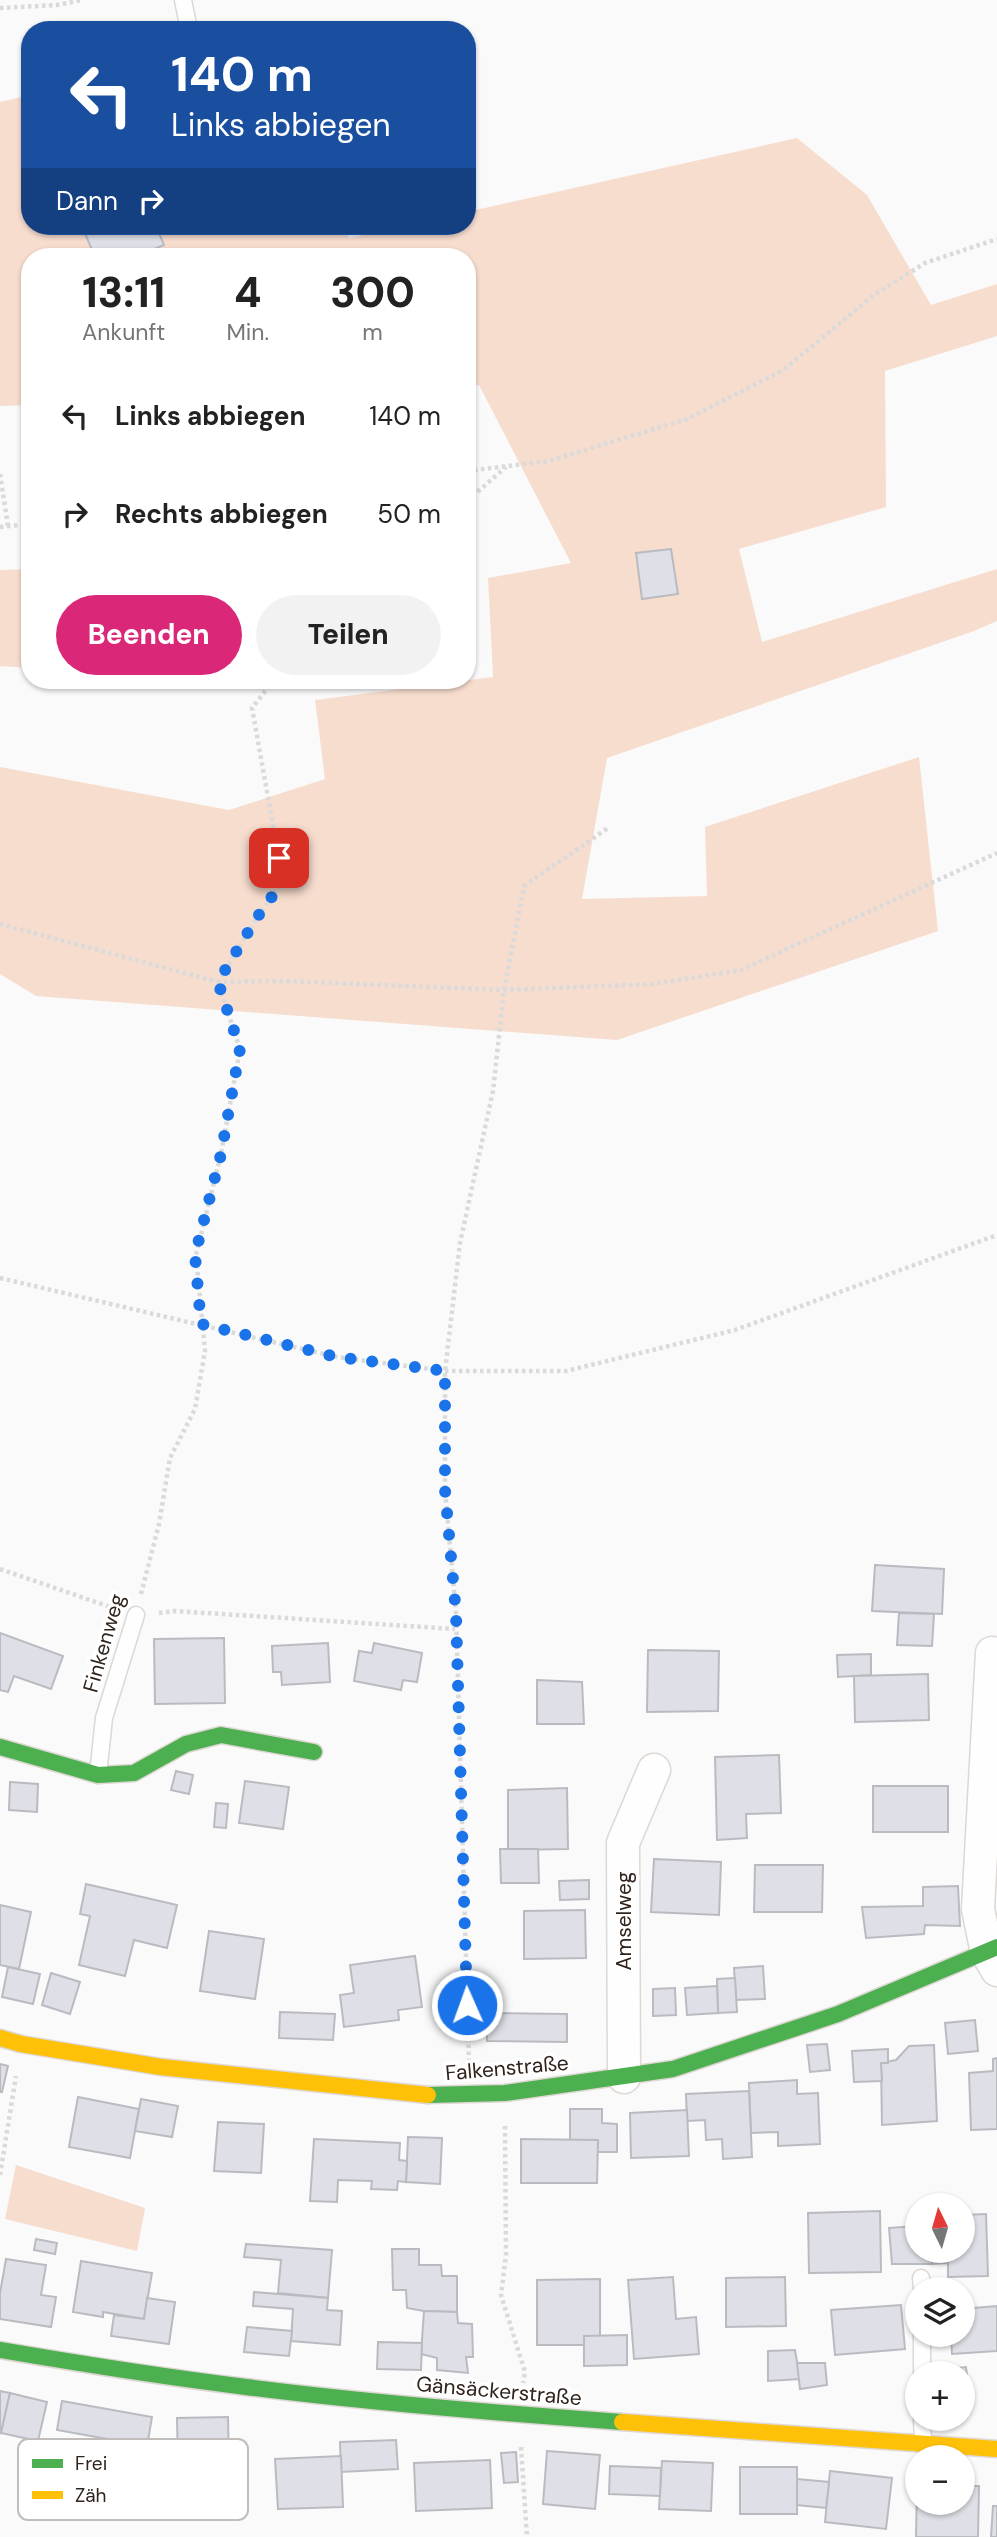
<!DOCTYPE html>
<html lang="de">
<meta charset="utf-8">
<style>
:root{--surface:#fff;--page:#f2f2f2;--text:#222;--muted:#767676;--accent:#db2777}
body{margin:0;font-family:"DM Sans",sans-serif;background:var(--page);color:var(--text);height:100vh;display:flex;flex-direction:column;font-size:26px;white-space:nowrap}
*{box-sizing:border-box;margin:0}
p{font-size:23px;color:var(--muted)}
.icon{flex:none;width:38px;height:38px;fill:none;stroke:currentColor;stroke-width:2;stroke-linecap:round;stroke-linejoin:round}
.map{position:relative;flex:1;overflow:hidden}
.sheet{position:absolute;left:21px;top:248px;width:455px;height:441px;display:flex;flex-direction:column;background:var(--surface);border-radius:28px;box-shadow:0 2px 5px #0004}
.sheet>*{flex:none}
.banner{position:absolute;left:21px;top:21px;width:455px;height:214px;border-radius:28px;box-shadow:0 2px 5px #0004;background:#1a4fa0;color:#fff;overflow:hidden}
.needle{width:46px;rotate:355deg}
.controls{position:absolute;left:905px;top:2193px;display:grid;gap:14px}
.controls a{display:grid;place-items:center;width:70px;height:70px;border-radius:50%;background:var(--surface);box-shadow:0 2px 5px #0004;font-size:35px}
.pin{position:absolute;display:grid;place-items:center;width:60px;height:60px;color:#fff;margin:-30px;border-radius:14px;box-shadow:0 4px 10px #0006}
.me{position:absolute;width:77px;margin:-38px;rotate:358deg;stroke-linejoin:round;filter:drop-shadow(0 0 5px #0008)}
.turn{display:flex;align-items:center;gap:24px;height:147px;padding:0 35px;font-size:32px}
.turn .icon{width:91px;height:91px;stroke-width:2.5}
.turn b{display:block;font-size:49px;line-height:60px}
.then{display:flex;align-items:center;height:66px;padding:0 35px;background:#0003;gap:14px;font-size:26px}
.eta{display:flex;justify-content:space-evenly;align-items:center;height:119px;text-align:center}
.eta b{font-size:42px;font-weight:800;line-height:49px}
.primary-button{display:flex;gap:14px;margin-top:auto;padding:14px 35px}
.primary-button a{flex:1;height:80px;border-radius:42px;background:var(--accent);color:#fff;font-size:28px;font-weight:800;line-height:80px;text-align:center}
.primary-button a+a{background:var(--page);color:var(--text)}
ul{padding:0;list-style:none}
li{display:flex;align-items:center;gap:21px;height:98px;padding:0 35px}
li div{flex:1}
li b{display:block;font-size:26px}
li em{font-style:normal}
.map>svg:first-child{display:block}
.green{fill:#f7ddce}
.building{fill:#dfe0e7;stroke:#babbc1;stroke-width:2}
.lines{fill:none;stroke-linecap:round;stroke-linejoin:round}
.lane-casing{stroke:#ded7d2;stroke-width:19}
.street-casing{stroke:#ded7d2;stroke-width:35}
.fast-casing{stroke:#ded7d2;stroke-width:19}
.slow-casing{stroke:#ded7d2;stroke-width:19}
.path{stroke:#dbdada;stroke-width:4.5;stroke-dasharray:3.5 3.5;stroke-linecap:butt}
.lane{stroke:#fefefe;stroke-width:16}
.street{stroke:#fefefe;stroke-width:32}
.fast{stroke:#4caf50;stroke-width:16}
.slow{stroke:#ffc107;stroke-width:16}
.route{stroke:#1a73e8;stroke-width:12;stroke-dasharray:0 21.6}
.labels{text-anchor:middle;dominant-baseline:central;stroke-width:7;stroke-linejoin:round;paint-order:stroke}
.street-label{font-size:21px;fill:#30231b;stroke:#fff}
.key{fill:#fff;stroke:#c1bdbb;stroke-width:2}
.key-label{font-size:19px;fill:#30231b}
</style>
<div class="map">
<svg width="997" height="2537" viewBox="0 0 997 2537">
<rect width="100%" height="100%" fill="#fafafa"/>
<g class="green">
<path d="M30,95V226H346L349,238L406,226H467V212L797,138L867,195L931,305L997,284V336L885,371L886,507L739,549L762,642L997,569V621L974,631L607,758L582,899L707,896L705,827L919,757L938,931L617,1040L36,996L0,974V767L229,810L325,779L315,700L493,677L488,578L571,563L479,385L467,386V257H30V405L0,406V102Z"/>
<path d="M30,569V668L0,666V570Z"/>
<path d="M16,2165L145,2208L137,2251L5,2219Z"/>
</g>
<g class="building">
<path d="M98,226H156L164,245L135,257H95L84,231Z"/>
<path d="M671,549L678,594L642,599L636,553Z"/>
<path d="M875,1565L944,1569L942,1614L872,1611Z"/>
<path d="M899,1613L934,1614L932,1646L897,1645Z"/>
<path d="M0,1633L63,1656L51,1689L14,1676L8,1692L0,1690Z"/>
<path d="M224,1638L225,1703L155,1704L154,1639Z"/>
<path d="M328,1643L330,1682L282,1685L281,1672H273L272,1646Z"/>
<path d="M374,1643L422,1653L417,1682L403,1680L401,1690L354,1681L359,1651L372,1653Z"/>
<path d="M648,1650L719,1651L718,1711L647,1712Z"/>
<path d="M871,1654V1675L838,1677L837,1655Z"/>
<path d="M928,1674L929,1720L855,1722L854,1676Z"/>
<path d="M537,1680L582,1682L584,1724H537Z"/>
<path d="M779,1755L781,1813L746,1814L747,1838L717,1840L715,1757Z"/>
<path d="M176,1771L193,1775L189,1794L171,1790Z"/>
<path d="M245,1781L289,1787L283,1829L239,1823Z"/>
<path d="M10,1782L38,1784L37,1812L9,1810Z"/>
<rect x="873" y="1786" width="75" height="46"/>
<path d="M567,1788L568,1849L508,1850V1790Z"/>
<path d="M216,1803L228,1804L226,1828L214,1827Z"/>
<path d="M500,1849H538L539,1883H501Z"/>
<path d="M654,1859L721,1862L719,1915L651,1912Z"/>
<path d="M755,1865H823L822,1912H754Z"/>
<path d="M589,1880V1899L560,1900L559,1881Z"/>
<path d="M86,1884L177,1905L167,1948L134,1940L125,1976L79,1965L90,1916L80,1914Z"/>
<path d="M958,1886L960,1926L925,1925L924,1934L866,1938L862,1907L923,1906V1887Z"/>
<path d="M0,1905L31,1912L19,1969L0,1965Z"/>
<path d="M585,1910L586,1958L524,1959V1911Z"/>
<path d="M209,1931L264,1939L255,1999L200,1991Z"/>
<path d="M415,1956L422,2007L398,2010L399,2020L344,2027L340,1995L354,1993L350,1965Z"/>
<path d="M763,1966L765,1999L736,2000L734,1968Z"/>
<path d="M8,1967L40,1974L33,2004L2,1997Z"/>
<path d="M51,1973L80,1982L70,2014L42,2005Z"/>
<path d="M735,1978L737,2012L718,2013L717,1979Z"/>
<path d="M717,1986L718,2013L687,2015L685,1988Z"/>
<path d="M675,1988L676,2015L653,2016V1989Z"/>
<path d="M280,2012L335,2014L333,2040L279,2038Z"/>
<path d="M487,2013L567,2014V2042L487,2041Z"/>
<path d="M975,2020L978,2051L948,2054L945,2023Z"/>
<path d="M827,2044L830,2070L810,2072L807,2045Z"/>
<path d="M934,2045L937,2121L882,2125L881,2063L896,2060L909,2046Z"/>
<path d="M888,2049V2063H881L882,2081L854,2082L852,2051Z"/>
<path d="M997,2058V2129L971,2130L969,2073L993,2071V2059Z"/>
<path d="M0,2064L8,2066L2,2092H0Z"/>
<path d="M797,2080V2094L818,2093L820,2144L778,2146V2132L751,2133L749,2083Z"/>
<path d="M749,2091L752,2157L723,2159L722,2139L706,2140L705,2120L687,2121L686,2094Z"/>
<path d="M78,2097L139,2109L130,2158L69,2147Z"/>
<path d="M141,2099L178,2106L172,2137L135,2131Z"/>
<path d="M570,2109H602V2123L617,2124V2152H597L598,2140H570Z"/>
<path d="M687,2110L689,2156L631,2158L630,2113Z"/>
<path d="M218,2122L264,2124L261,2173L214,2171Z"/>
<path d="M408,2137L442,2138L440,2184L406,2182Z"/>
<path d="M314,2139L400,2143L399,2160L407,2161L406,2182L398,2181L397,2190L371,2189L372,2181L338,2180L337,2202L310,2201Z"/>
<path d="M521,2139L598,2140L597,2183H521Z"/>
<path d="M880,2211L881,2272L809,2273L808,2213Z"/>
<path d="M986,2214L988,2276L948,2277V2263L932,2264L931,2250H962V2215Z"/>
<path d="M917,2226V2250H931L932,2264H892L889,2228Z"/>
<path d="M36,2239L57,2243L55,2254L34,2250Z"/>
<path d="M246,2244L332,2250L328,2298L278,2293L281,2260L244,2257Z"/>
<path d="M392,2249H419V2265H441L442,2276H457V2312L424,2311L407,2308L406,2290H393Z"/>
<path d="M6,2259L46,2265L41,2295L56,2297L51,2327L0,2319V2293Z"/>
<path d="M81,2261L152,2273L144,2319L103,2312V2317L73,2312Z"/>
<path d="M673,2277L676,2319L696,2317L699,2354L634,2359L628,2280Z"/>
<path d="M785,2277L786,2326L726,2327V2278Z"/>
<path d="M600,2279V2336H584V2345H537V2280Z"/>
<path d="M254,2292L328,2298L327,2310L342,2311L340,2345L291,2341L293,2309L253,2306Z"/>
<path d="M147,2298L175,2302L169,2344L111,2336L114,2315L144,2319Z"/>
<path d="M901,2305L905,2349L835,2355L831,2310Z"/>
<path d="M997,2306V2351L952,2354L951,2334H962V2309Z"/>
<path d="M424,2311L457,2312L458,2323L472,2324L473,2357H466L468,2373L437,2370V2358L421,2354Z"/>
<path d="M247,2327L292,2331L289,2356L244,2352Z"/>
<path d="M627,2335V2365L584,2366V2336Z"/>
<path d="M378,2342L422,2343L421,2370L377,2369Z"/>
<path d="M795,2350L800,2379L768,2381V2351Z"/>
<path d="M797,2363H825L827,2385L800,2389Z"/>
<path d="M966,2367L969,2393L962,2394V2373H938V2370Z"/>
<path d="M0,2391L10,2393L1,2433L0,2432Z"/>
<path d="M10,2393L47,2402L38,2441L1,2433Z"/>
<path d="M62,2401L152,2417L147,2446L57,2430Z"/>
<path d="M228,2417L229,2466L178,2467L177,2418Z"/>
<path d="M396,2440L398,2469L341,2472L340,2442Z"/>
<path d="M547,2451L600,2455L595,2509L543,2504Z"/>
<path d="M516,2452L518,2482L504,2483L501,2453Z"/>
<path d="M341,2456L343,2507L278,2509L275,2459Z"/>
<path d="M490,2460L492,2508L416,2511L414,2463Z"/>
<path d="M662,2461L713,2463L711,2511L659,2509Z"/>
<path d="M610,2466L661,2468L660,2496L609,2494Z"/>
<rect x="740" y="2467" width="57" height="47"/>
<path d="M830,2471L892,2478L886,2529L825,2522Z"/>
<path d="M797,2479L829,2482L826,2508L797,2505Z"/>
<path d="M917,2485V2502H962V2486H979L978,2537H916Z"/>
<path d="M993,2506H997V2537H991Z"/>
</g>
<g class="lines">
<defs>
<g id="lane">
<path d="M183,0L189,30"/>
<path d="M98,1775L104,1718L136,1615"/>
<path d="M921,2278L922,2289"/>
<path d="M922,2334V2373"/>
<path d="M922,2418L923,2443"/>
</g>
<g id="street">
<path d="M992,1653L978,1909L987,1953L997,1970"/>
<path d="M624,2077L623,1843L654,1770"/>
</g>
<g id="fast">
<path d="M0,1747L98,1775L134,1773L186,1744L221,1735L314,1752"/>
<path d="M428,2095L505,2093L673,2069L838,2014L997,1947"/>
<path d="M0,2350C82,2364 164,2377 246,2387C371,2403 496,2413 622,2422"/>
</g>
<g id="slow">
<path d="M0,2038L21,2044L161,2067L428,2095"/>
<path d="M622,2422L997,2449"/>
</g>
</defs>
<use href="#lane" class="lane-casing"/>
<use href="#street" class="street-casing"/>
<use href="#fast" class="fast-casing"/>
<use href="#slow" class="slow-casing"/>
<g class="path">
<path d="M0,8L57,5L82,0"/>
<path d="M467,471L549,461L687,419L783,370L874,295L925,263L997,239"/>
<path d="M0,474L8,526"/>
<path d="M467,501L506,467"/>
<path d="M0,527L30,524"/>
<path d="M0,924L218,982L285,981L504,990L653,984L741,970L997,853"/>
<path d="M0,1278L337,1357L445,1371H566L735,1330L997,1235"/>
<path d="M0,1569L116,1609"/>
<path d="M141,1594L159,1524L170,1458L195,1409L205,1351L196,1255L221,1154L240,1049L218,982L256,919L283,881L252,708L273,681"/>
<path d="M159,1613L175,1611L455,1629"/>
<path d="M469,2062L456,1613L445,1490V1371L460,1243L493,1091L504,990L524,886L608,828"/>
<path d="M505,2126L506,2255L501,2295L525,2372L523,2383"/>
<path d="M0,2175L16,2076"/>
<path d="M521,2447L527,2537"/>
</g>
<use href="#lane" class="lane"/>
<use href="#street" class="street"/>
<use href="#fast" class="fast"/>
<use href="#slow" class="slow"/>
</g>
<g class="lines">
<path class="route" d="M279,858L283,881L256,919L218,982L240,1049L221,1154L195,1255L201,1324L337,1357L445,1371V1490L456,1613L467,2005"/>
</g>
<g class="labels">
<g class="street-label">
<text transform="translate(104 1643) rotate(-74)">Finkenweg</text>
<text transform="translate(624 1921) rotate(-90)">Amselweg</text>
<text transform="translate(507 2068) rotate(-5)">Falkenstraße</text>
<text transform="translate(499 2391) rotate(5)">Gänsäckerstraße</text>
</g>
</g>
<rect x="18" y="2439" width="230" height="81" rx="10" class="key"/>
<rect x="32" y="2459" width="31" height="9" fill="#4caf50"/>
<rect x="32" y="2491" width="31" height="8" fill="#ffc107"/>
<g class="key-label">
<text x="75" y="2470">Frei</text>
<text x="75" y="2502">Zäh</text>
</g>
</svg>
<div class="controls">
<a><svg class="needle" viewBox="-14 -14 28 28"><path d="M0-13l5 13h-10z" fill="#e53935"/><path d="M0 13l5-13h-10z" fill="#767676"/></svg></a>
<a><svg class="icon" aria-label="layers" viewBox="0 0 24 24"><path d="M12 4l9 5-9 5-9-5zM3 14l9 5 9-5"/></svg></a>
<a>+</a>
<a>−</a>
</div>
<div class="pin" style="left:279px;top:858px;background:#d93025"><svg class="icon" aria-label="arrive" viewBox="0 0 24 24"><path d="M6 21V4h12l-3 4 3 4H6"/></svg></div>
<svg class="me" style="left:467px;top:2005px" viewBox="-20 -20 40 40"><circle r="17" fill="#1a73e8" stroke="#fff" stroke-width="3"/><path d="M0-11L8 9 0 5-8 9z" fill="#fff"/></svg>
<div class="banner">
<div class="turn"><svg class="icon" aria-label="left" viewBox="0 0 24 24"><path d="M17 20v-9H6M10 6l-5 5 5 5"/></svg><div><b>140 m</b>Links abbiegen</div></div>
<div class="then">Dann<svg class="icon" aria-label="right" viewBox="0 0 24 24"><path d="M7 20v-9h11M14 6l5 5-5 5"/></svg></div>
</div>
<section class="sheet">
<div class="eta">
<div><b>13:11</b><p>Ankunft</p></div>
<div><b>4</b><p>Min.</p></div>
<div><b>300</b><p>m</p></div>
</div>
<ul>
<li><svg class="icon" aria-label="left" viewBox="0 0 24 24"><path d="M17 20v-9H6M10 6l-5 5 5 5"/></svg><div><b>Links abbiegen</b></div><em>140 m</em></li>
<li><svg class="icon" aria-label="right" viewBox="0 0 24 24"><path d="M7 20v-9h11M14 6l5 5-5 5"/></svg><div><b>Rechts abbiegen</b></div><em>50 m</em></li>
</ul>
<div class="primary-button"><a>Beenden</a><a>Teilen</a></div>
</section>
</div>
